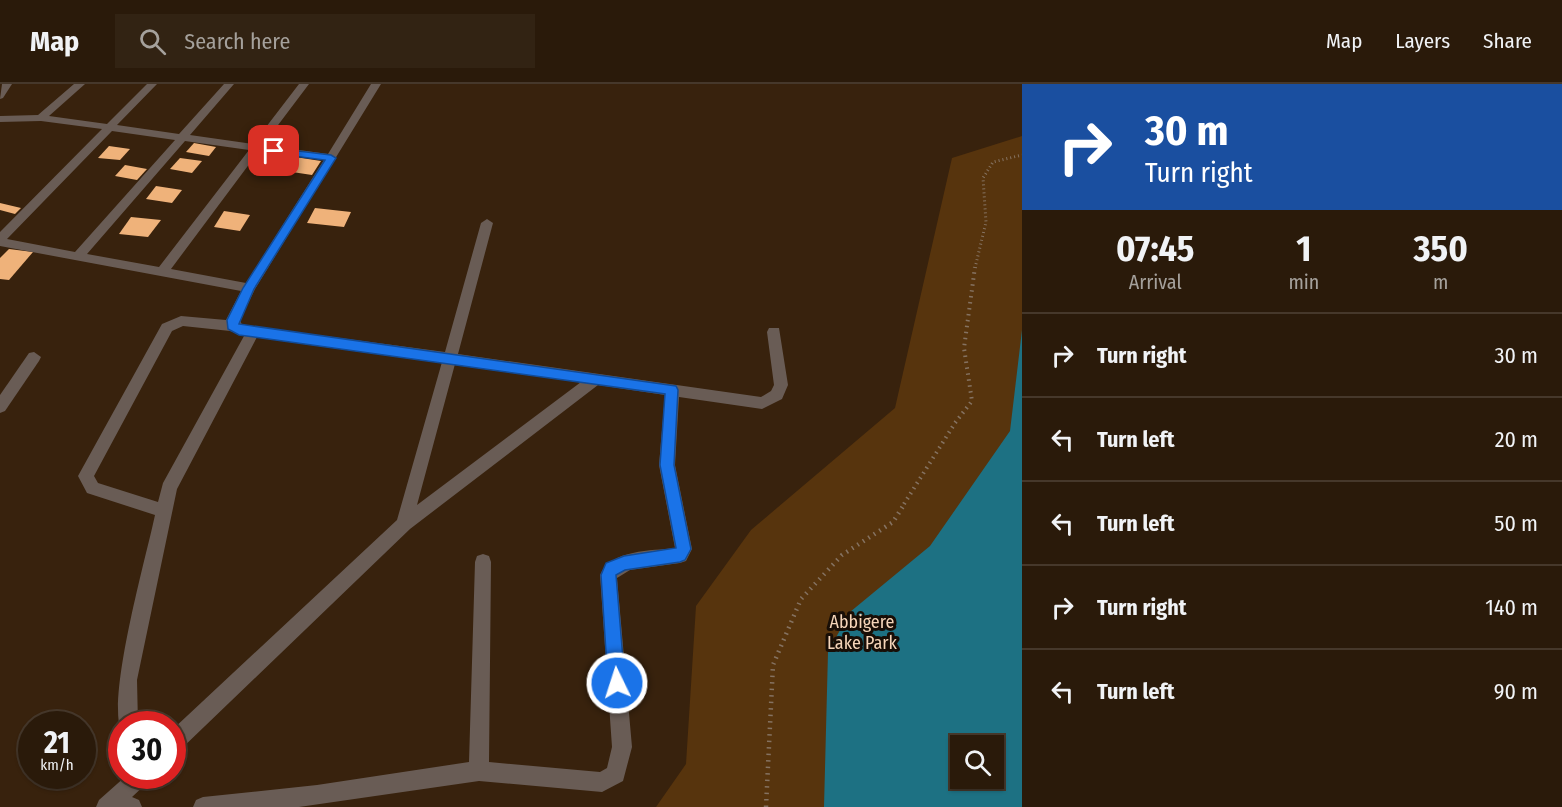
<!DOCTYPE html>
<style>
:root{--surface:#2a1a0a;--page:#322313;--text:#f1f3f6;--muted:#a5a19c;--line:#46382b}
body{margin:0;font-family:"Fira Sans Condensed",sans-serif;background:var(--page);color:var(--text);height:100vh;display:flex;flex-direction:column;font-size:22px;white-space:nowrap}
*{box-sizing:border-box;margin:0}
p{font-size:20px;color:var(--muted)}
.icon{flex:none;width:33px;height:33px;fill:none;stroke:currentColor;stroke-width:2;stroke-linecap:round;stroke-linejoin:round}
.map{position:relative;flex:1;overflow:hidden}
.details{display:flex;flex-direction:column;background:var(--surface);width:540px}
.details>*{flex:none}
.hud{background:#1a4fa0;color:#fff;overflow:hidden}
.controls{position:absolute;left:950px;top:651px;display:grid;gap:12px}
.controls a{display:grid;place-items:center;width:54px;height:54px;border-radius:0px;background:var(--surface);box-shadow:0 2px 4px #0004,0 0 0 2px var(--line);font-size:30px}
.speed{position:absolute;left:18px;top:627px;display:flex;gap:12px;font-size:30px;font-weight:700;text-align:center}
.speed>*{display:grid;place-content:center;width:78px;height:78px;border-radius:50%;background:var(--surface);box-shadow:0 2px 4px #0004,0 0 0 2px var(--line);line-height:1}
.speed small{font-size:15px;font-weight:400}
.speed .limit{border:9px solid #d22;background:#fff;color:#111}
.pin{position:absolute;display:grid;place-items:center;width:51px;height:51px;color:#fff;margin:-26px;border-radius:12px;box-shadow:0 3px 9px #0006}
.me{position:absolute;width:66px;margin:-33px;rotate:356deg;stroke-linejoin:round;filter:drop-shadow(0 0 4px #0008)}
.turn{display:flex;align-items:center;gap:21px;height:126px;padding:0 24px;font-size:27px}
.turn .icon{width:78px;height:78px;stroke-width:2.5}
.turn b{display:block;font-size:42px;line-height:51px}
.eta{display:flex;justify-content:space-evenly;align-items:center;height:102px;text-align:center}
.eta b{font-size:36px;font-weight:700;line-height:42px}
ul{padding:0;list-style:none}
li{display:flex;align-items:center;gap:18px;height:84px;padding:0 24px;border-top:2px solid var(--line)}
li div{flex:1}
li b{display:block;font-size:22px}
li em{font-style:normal}
header{display:flex;align-items:center;gap:36px;box-sizing:border-box;height:84px;padding:0 30px;background:var(--surface);border-bottom:2px solid var(--line)}
header strong{font-size:28px}
nav{display:flex;gap:33px;margin-inline-start:auto;font-size:21px}
.search{width:420px;height:54px;background:var(--page);display:flex;align-items:center;gap:15px;box-sizing:border-box;padding:0 21px;border-radius:0px;color:var(--muted);font-size:22px}
main{display:flex;flex:1;min-height:0}
.map>svg:first-child{display:block}
.green{fill:#57340d;fill-rule:evenodd}
.water{fill:#1d7183;fill-rule:evenodd}
.building{fill:#efb27a}
.lines{fill:none;stroke-linecap:round;stroke-linejoin:round}
.path-far2{stroke:#857261;stroke-width:3;stroke-dasharray:1 3;stroke-linecap:butt}
.path-far1{stroke:#857261;stroke-width:4;stroke-dasharray:1.5 4.5;stroke-linecap:butt}
.path{stroke:#857261;stroke-width:4.5;stroke-dasharray:1.5 5;stroke-linecap:butt}
.minor{fill:#695c55;fill-rule:evenodd}
.route{fill:#1a73e8;stroke:#114b97;stroke-width:1.5}
.labels{text-anchor:middle;dominant-baseline:central;stroke-width:6;stroke-linejoin:round;paint-order:stroke}
.park-label{font-size:18px;fill:#f5d5b9;stroke:#180e06}
</style>
<header>
<strong>Map</strong>
<div class="search"><svg class="icon" aria-label="search" viewBox="0 0 24 24"><circle cx="10" cy="10" r="6"/><path d="M15 15l6 6"/></svg>Search here</div>
<nav><a>Map</a><a>Layers</a><a>Share</a></nav>
</header>
<main>
<div class="map">
<svg width="1022" height="723" viewBox="0 0 1022 723">
<rect width="100%" height="100%" fill="#38220d"/>
<path class="green" d="M1022,52V723H656L686,680L696,522L751,446L895,324L952,74ZM960,662H993V694H960Z"/>
<path class="water" d="M1022,246V723H824L828,568L850,528L930,462L1010,347ZM960,662H993V694H960Z"/>
<g class="building">
<path d="M194,59L216,63L209,72L186,68Z"/>
<path d="M109,62L130,65L120,76L98,74Z"/>
<path d="M269,69L321,77L312,91L259,83Z"/>
<path d="M180,74L202,77L192,89L170,85Z"/>
<path d="M125,81L147,85L137,96L115,92Z"/>
<path d="M156,102L182,106L172,119L146,115Z"/>
<path d="M0,119L21,124L15,130L0,126Z"/>
<path d="M315,124L351,128L344,143L307,139Z"/>
<path d="M224,127L250,131L240,147L214,143Z"/>
<path d="M131,133L161,136L148,153L119,150Z"/>
<path d="M9,165L33,168L9,196L0,195V174Z"/>
</g>
<g class="lines">
<path class="path-far2" d="M975,184L986,138L983,94L993,78L1022,71"/>
<path class="path-far1" d="M904,420L955,339L972,317L964,264L975,183"/>
<path class="path" d="M766,723L773,581L801,515L842,471L893,438L905,419"/>
<g class="minor">
<path d="M2,0H12L3,14L0,15Z"/>
<path d="M74,0H85L49,32L107,40L147,0H157L117,41L179,50L224,0H234L190,51L253,60L299,0H309L263,61L328,70L371,0H381L255,205L240,236L242,241L445,268L481,139L487,135L493,139L458,270L761,313L771,307L774,301L767,248L769,244H779L788,301L782,315L762,325L679,313L675,381L692,465L686,477L680,479L630,486L617,494L632,663L623,697L602,708L479,697L299,723H193L196,716L203,713L317,701L469,678L475,478L477,472L483,470L489,472L491,478L489,678L600,688L607,684L612,663L600,491C611,465 652,467 675,464L659,381L665,311L598,301L410,445L179,667L172,670V646L397,436L442,278L257,253L177,405L137,596L138,640H122L121,647C107,611 146,474 155,431L87,409L78,392L162,240L181,232L226,236L241,207L0,162V148L102,45L41,37L0,38V32L38,31ZM112,47L175,56L75,168L7,155ZM185,57L249,66L159,183L87,170ZM259,67L324,76L246,199L171,185ZM183,242L230,247L244,252L163,399L158,418L98,399L94,392L172,247ZM455,280L581,298L417,421Z"/>
<path d="M34,268L41,273L39,277L5,327L0,329V311L29,269Z"/>
<path d="M126,692H150L147,699L132,713L139,716L142,723H96L99,716Z"/>
</g>
</g>
<path class="route" d="M274,64L331,71L336,74L254,205L239,240L676,302L678,306L674,381L691,465L685,476L680,478L625,486L616,491L625,599L623,605L617,607L611,605L608,599L601,491L606,479L624,472L676,464L660,381L665,310L239,251L228,245L227,236L243,204L325,76L270,69V65Z"/>
<g class="labels">
<g class="park-label">
<text x="862" y="538">Abbigere<tspan x="862" dy="21">Lake Park</tspan></text>
</g>
</g>
</svg>
<div class="controls">
<a><svg class="icon" aria-label="search" viewBox="0 0 24 24"><circle cx="10" cy="10" r="6"/><path d="M15 15l6 6"/></svg></a>
</div>
<div class="speed"><div>21<small>km/h</small></div><div class="limit">30</div></div>
<div class="pin" style="left:274px;top:67px;background:#d93025"><svg class="icon" aria-label="arrive" viewBox="0 0 24 24"><path d="M6 21V4h12l-3 4 3 4H6"/></svg></div>
<svg class="me" style="left:617px;top:599px" viewBox="-20 -20 40 40"><circle r="17" fill="#1a73e8" stroke="#fff" stroke-width="3"/><path d="M0-11L8 9 0 5-8 9z" fill="#fff"/></svg>
</div>
<section class="details">
<div class="hud">
<div class="turn"><svg class="icon" aria-label="right" viewBox="0 0 24 24"><path d="M7 20v-9h11M14 6l5 5-5 5"/></svg><div><b>30 m</b>Turn right</div></div>
</div>
<div class="eta">
<div><b>07:45</b><p>Arrival</p></div>
<div><b>1</b><p>min</p></div>
<div><b>350</b><p>m</p></div>
</div>
<ul>
<li><svg class="icon" aria-label="right" viewBox="0 0 24 24"><path d="M7 20v-9h11M14 6l5 5-5 5"/></svg><div><b>Turn right</b></div><em>30 m</em></li>
<li><svg class="icon" aria-label="left" viewBox="0 0 24 24"><path d="M17 20v-9H6M10 6l-5 5 5 5"/></svg><div><b>Turn left</b></div><em>20 m</em></li>
<li><svg class="icon" aria-label="left" viewBox="0 0 24 24"><path d="M17 20v-9H6M10 6l-5 5 5 5"/></svg><div><b>Turn left</b></div><em>50 m</em></li>
<li><svg class="icon" aria-label="right" viewBox="0 0 24 24"><path d="M7 20v-9h11M14 6l5 5-5 5"/></svg><div><b>Turn right</b></div><em>140 m</em></li>
<li><svg class="icon" aria-label="left" viewBox="0 0 24 24"><path d="M17 20v-9H6M10 6l-5 5 5 5"/></svg><div><b>Turn left</b></div><em>90 m</em></li>
</ul>
</section>
</main>
